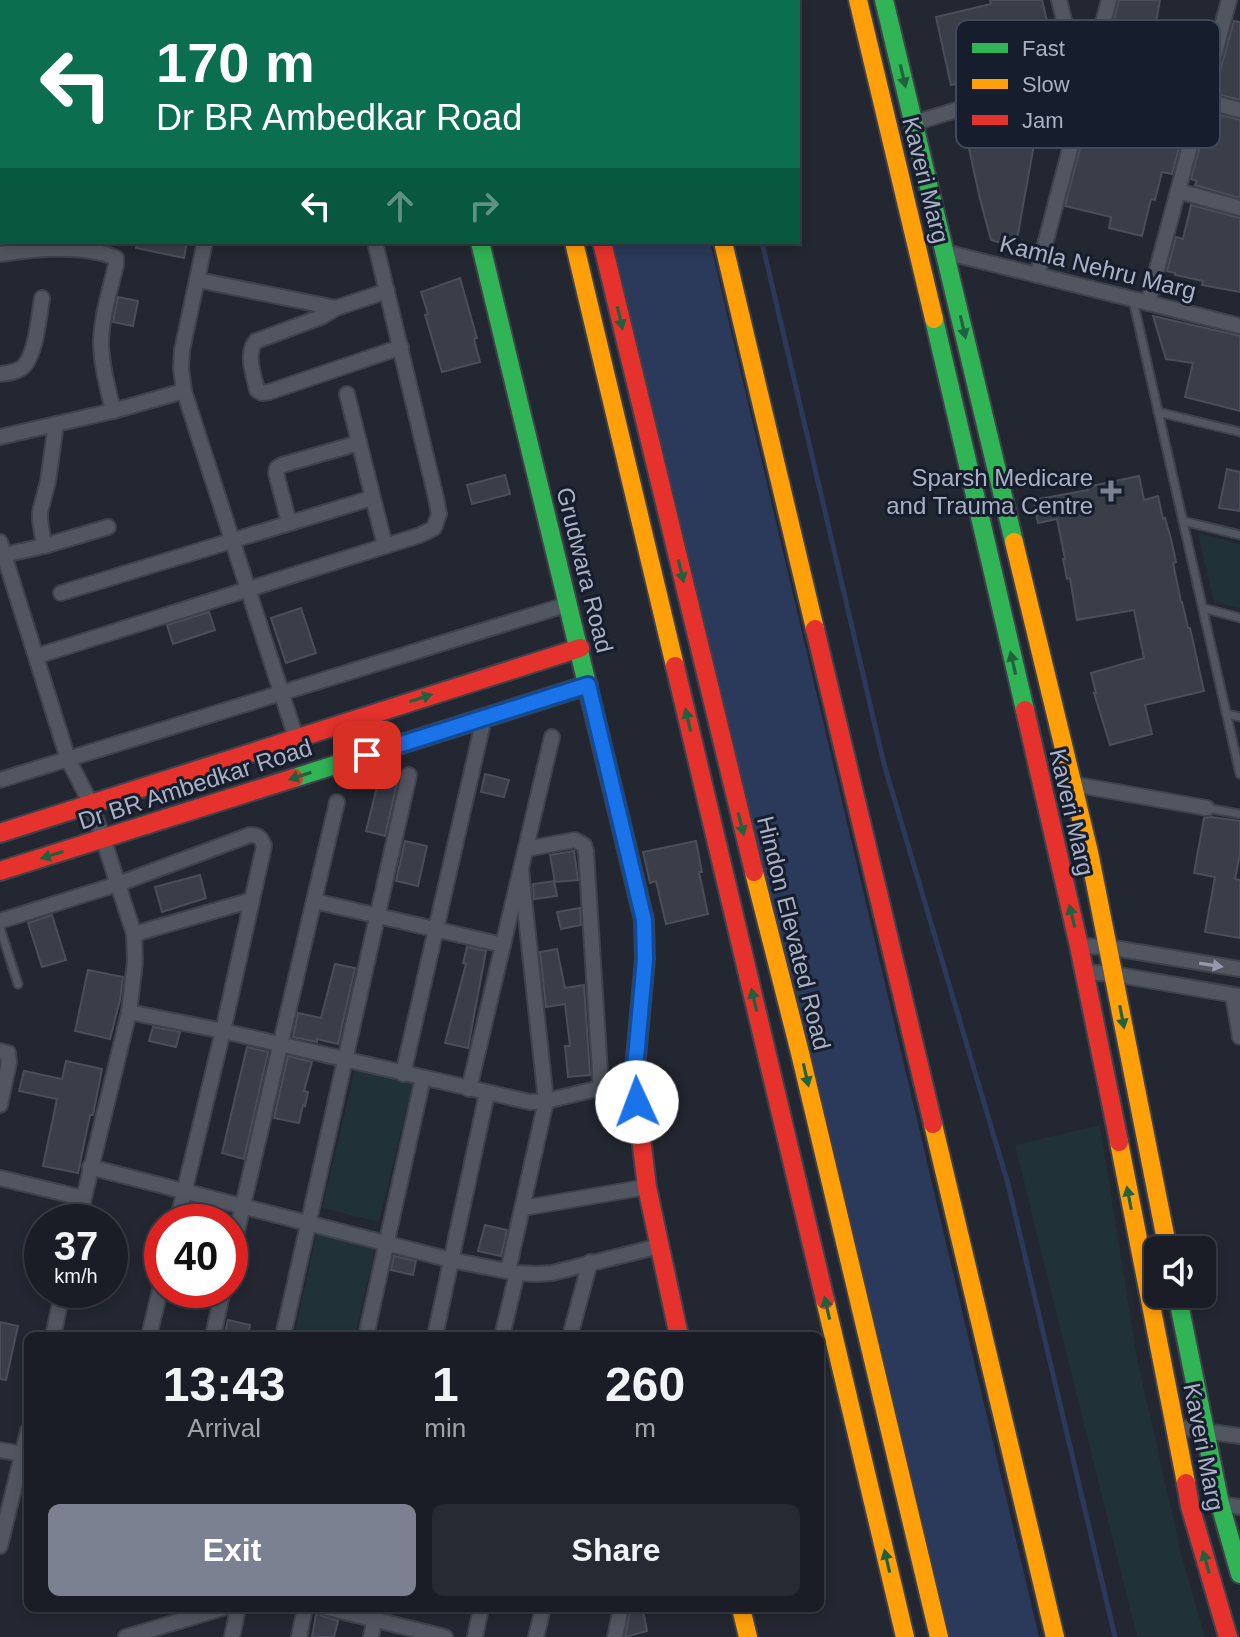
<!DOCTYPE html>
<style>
:root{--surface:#1a1d25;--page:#272a32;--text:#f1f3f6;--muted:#9fa2a7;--line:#383b42;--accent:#7b8191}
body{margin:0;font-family:Helvetica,sans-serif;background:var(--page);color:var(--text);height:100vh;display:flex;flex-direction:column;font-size:30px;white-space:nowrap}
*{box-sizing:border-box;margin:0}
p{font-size:26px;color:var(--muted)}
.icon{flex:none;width:44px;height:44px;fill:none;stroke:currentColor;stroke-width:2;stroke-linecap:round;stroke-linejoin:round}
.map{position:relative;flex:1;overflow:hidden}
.panel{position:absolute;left:24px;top:1332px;width:800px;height:280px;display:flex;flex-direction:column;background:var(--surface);border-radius:12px;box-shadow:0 4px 12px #0003,0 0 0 2px var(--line)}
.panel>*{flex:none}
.hud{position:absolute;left:0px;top:0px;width:800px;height:244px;box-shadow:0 4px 12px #0003,0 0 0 2px var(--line);background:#0b6e4f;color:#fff;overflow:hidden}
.controls{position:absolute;left:1144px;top:1236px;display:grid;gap:16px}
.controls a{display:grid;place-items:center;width:72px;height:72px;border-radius:12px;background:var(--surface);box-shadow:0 4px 12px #0003,0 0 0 2px var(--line);font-size:40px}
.speed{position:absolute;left:24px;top:1204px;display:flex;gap:16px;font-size:40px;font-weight:700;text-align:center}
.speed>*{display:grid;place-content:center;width:104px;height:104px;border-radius:50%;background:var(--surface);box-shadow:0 4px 12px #0003,0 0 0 2px var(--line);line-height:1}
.speed small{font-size:20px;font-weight:400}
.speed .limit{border:12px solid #d22;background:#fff;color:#111}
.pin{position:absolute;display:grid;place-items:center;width:68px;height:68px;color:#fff;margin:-34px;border-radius:16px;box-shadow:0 4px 12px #0006}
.me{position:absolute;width:88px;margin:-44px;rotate:358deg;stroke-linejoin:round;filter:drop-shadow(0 0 6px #0008)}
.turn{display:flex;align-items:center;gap:28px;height:168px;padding:0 24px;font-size:36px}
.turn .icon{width:104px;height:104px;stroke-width:2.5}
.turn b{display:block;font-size:56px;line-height:68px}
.lanes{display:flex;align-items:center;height:76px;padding:0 24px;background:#0003;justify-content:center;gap:40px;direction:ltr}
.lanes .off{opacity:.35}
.eta{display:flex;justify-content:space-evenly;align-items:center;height:136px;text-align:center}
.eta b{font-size:48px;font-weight:600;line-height:56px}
.primary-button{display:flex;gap:16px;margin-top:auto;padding:16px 24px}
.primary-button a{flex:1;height:92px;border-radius:12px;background:var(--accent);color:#fff;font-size:32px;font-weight:600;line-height:92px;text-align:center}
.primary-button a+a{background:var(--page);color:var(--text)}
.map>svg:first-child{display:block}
.green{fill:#203137}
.water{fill:#2b395a}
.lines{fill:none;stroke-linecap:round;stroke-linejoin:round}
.stream{stroke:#2b395a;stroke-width:5}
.building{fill:#3a3e48;stroke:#4a4e5a;stroke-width:2}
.lane-casing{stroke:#3f424a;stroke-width:11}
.street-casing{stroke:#3f424a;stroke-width:18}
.fast-casing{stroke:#3f424a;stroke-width:22}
.slow-casing{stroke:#3f424a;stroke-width:22}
.jam-casing{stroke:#3f424a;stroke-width:22}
.lane{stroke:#525660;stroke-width:7}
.street{stroke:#525660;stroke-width:14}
.fast{stroke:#30b455;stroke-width:18}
.slow{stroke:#ff9f0a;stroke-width:18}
.jam{stroke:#e5322d;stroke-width:18}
.oneway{fill:#22613e}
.oneway2{fill:#949aac}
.route-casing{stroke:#114b97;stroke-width:20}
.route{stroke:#1a73e8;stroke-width:14}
.poi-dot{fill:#7b8191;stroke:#161d2c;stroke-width:3}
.labels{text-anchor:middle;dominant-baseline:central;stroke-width:6;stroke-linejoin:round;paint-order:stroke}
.street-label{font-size:24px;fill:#aab1c5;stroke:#161d2c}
.poi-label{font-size:24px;fill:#aab1c5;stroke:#161d2c;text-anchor:end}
.key{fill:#161d2c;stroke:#42495a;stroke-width:2}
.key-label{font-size:22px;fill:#aab1c5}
</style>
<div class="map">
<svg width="1240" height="1637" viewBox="0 0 1240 1637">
<rect width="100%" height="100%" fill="#232731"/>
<g class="green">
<path d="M1198,533L1240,544V608L1214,602Z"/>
<path d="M355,1070L413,1083L379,1222L322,1208Z"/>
<path d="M1100,1125L1137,1358L1182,1557L1205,1637H1137L1015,1145Z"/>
<path d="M318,1227L377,1241L355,1336H294Z"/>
</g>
<path class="water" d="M603,242H710L1039,1637H931Z"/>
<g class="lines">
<g class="stream">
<path d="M705,0L706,2"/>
<path d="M762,242L884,764L1008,1184L1115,1637"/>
</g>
</g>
<g class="building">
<path d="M990,0H1042L1056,58L1000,71L1001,74L951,85L936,17L991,4Z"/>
<path d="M1119,0H1160L1155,28L1198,38L1188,66L1181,97L1192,99L1172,174L1162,172L1155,200L1151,199L1142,236L1109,228L1111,217L1065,206Z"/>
<path d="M1234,21L1240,22V100L1214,93Z"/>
<path d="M1042,100L1017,239L1005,244L991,240L980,199L963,121Z"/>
<path d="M1209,112L1240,120V198L1195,185L1197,181L1191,179Z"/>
<path d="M1191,205L1240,218V292L1202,285L1203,281L1175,275V273L1167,271L1176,237L1183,239Z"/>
<path d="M137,242H187L184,258L136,248Z"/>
<path d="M460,278L477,338L474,339L480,362L442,372L425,315L428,314L421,292Z"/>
<path d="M118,297L138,301L133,326L113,322Z"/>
<path d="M1153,316L1240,336V411L1185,397L1193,363L1166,359Z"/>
<path d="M1227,469L1240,472V511L1219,508Z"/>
<path d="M505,475L510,494L472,504L467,485Z"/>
<path d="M1139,476L1144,500L1158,496L1163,519L1165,518L1171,539L1176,562L1173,563L1181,602H1182L1188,628H1190L1204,691L1145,705L1152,734L1110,745L1094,693H1096L1091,673L1144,658L1134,610L1077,620L1070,578L1067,579L1063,559H1065L1057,519L1038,523L1033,500L1088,490L1087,487Z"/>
<path d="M301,608L316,653L286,663L271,618Z"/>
<path d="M209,612L215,630L173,644L167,625Z"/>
<path d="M485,774L509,780L504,797L481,792Z"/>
<path d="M379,779L397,783L385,836L366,831Z"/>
<path d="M1211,817L1240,821V854L1235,879L1240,880V938L1205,932L1215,877L1194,873L1204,818Z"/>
<path d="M405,841L427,846L418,886L396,881Z"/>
<path d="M696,841L702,872H699L708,914L666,924L656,881L650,883L643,852Z"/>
<path d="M574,851L578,880L555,882L550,855Z"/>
<path d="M200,875L206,898L162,912L155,887Z"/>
<path d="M554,881L557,896L534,899L533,884Z"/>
<path d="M580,908L581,925L561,929L557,912Z"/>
<path d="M52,915L66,960L42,967L28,923Z"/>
<path d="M467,947L486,951L468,1048L445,1043L466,964L463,963Z"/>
<path d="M557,949L565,988L584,985L590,1075L568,1077L565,1046H570L565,1004L546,1007L540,952Z"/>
<path d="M335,964L355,968L338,1044L317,1039V1042L293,1037L298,1013L321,1018Z"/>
<path d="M88,970L123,977L120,1000L110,1039L75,1031Z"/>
<path d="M153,1027L180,1032L176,1047L149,1041Z"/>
<path d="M247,1047L268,1052L244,1159L222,1153Z"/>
<path d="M288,1056L312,1062L304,1091L308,1092L305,1106L303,1105L299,1123L274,1118Z"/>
<path d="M66,1061L102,1069L93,1115H90L78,1173L43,1166L57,1099L19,1091L24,1071L62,1079Z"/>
<path d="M192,1204L213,1209L210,1222L187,1221Z"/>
<path d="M485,1225L507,1230L501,1256L478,1251Z"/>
<path d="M394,1256L416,1261L413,1275L391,1270Z"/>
<path d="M228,1320L250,1325L248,1336H224Z"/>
<path d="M0,1322L18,1326L6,1380L0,1379Z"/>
<path d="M317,1609L322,1616L338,1621L334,1637H312Z"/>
<path d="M643,1610L647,1631L625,1637L630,1612Z"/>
</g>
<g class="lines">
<defs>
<g id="lane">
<path d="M44,0L45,2"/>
<path d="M31,2L37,0"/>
<path d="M117,2V0"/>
<path d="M0,12L2,11"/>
<path d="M0,90H2"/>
<path d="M1133,300L1240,774"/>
<path d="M1158,412L1240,432"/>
<path d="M1183,521L1240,535"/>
<path d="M1203,608L1240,618"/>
<path d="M1227,714L1240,717"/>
<path d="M1207,808L1240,814"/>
<path d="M0,928L18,984"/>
</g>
<g id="street">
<path d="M1059,0L1083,95"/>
<path d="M1202,100L1240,110"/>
<path d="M914,123L1032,87"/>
<path d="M0,172H2"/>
<path d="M1178,191L1240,208"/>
<path d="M0,195L2,185"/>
<path d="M205,242L182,350L181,368L184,391L296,738"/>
<path d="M945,252L1240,326"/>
<path d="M0,254C35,249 82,244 116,258V265C110,290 102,315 101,341C101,365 108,388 113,411"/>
<path d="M1037,275L1109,0"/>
<path d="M198,280L336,308"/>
<path d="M387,291L336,308L321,317L256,341C245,354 254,375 257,390L262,393L269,392L401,347"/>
<path d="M1148,303L1229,0"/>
<path d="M0,374C8,373 18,372 24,366C36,353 39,316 42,298"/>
<path d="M347,394L385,546"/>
<path d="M0,437L113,411L184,391"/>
<path d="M289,523L276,473L277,468L282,465L359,443"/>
<path d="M0,542L68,759L91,804L103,838L134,934L135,962L129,1012L78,1222"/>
<path d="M44,546L40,520V512L48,481L56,424"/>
<path d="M4,555L44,546L108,527"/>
<path d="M61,593L372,498"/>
<path d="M37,656L420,535L434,528L439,514L436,498L375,242"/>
<path d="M0,780L569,604"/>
<path d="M1072,784L1207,808"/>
<path d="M526,849L575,840L584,845L586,852L601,1088"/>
<path d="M314,901L503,945"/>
<path d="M0,921L118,884L250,835C259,835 261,838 264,846L223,1031L177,1222"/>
<path d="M134,934L252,900"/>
<path d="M1079,946L1108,947L1240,969"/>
<path d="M1083,972L1113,974L1240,996"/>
<path d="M1233,995L1240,1037"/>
<path d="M129,1012L223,1031L530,1102L546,1101L634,1080"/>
<path d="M0,1051L8,1053L9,1062L0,1105"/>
<path d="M403,1074L484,718"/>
<path d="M469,1089L552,737"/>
<path d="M90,1167L451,1260L517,1273L536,1274L552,1273L660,1246"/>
<path d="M0,1178L83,1198"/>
<path d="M523,1208L647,1187"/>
<path d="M230,1261L337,802"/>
<path d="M508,1271L546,1101L521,870"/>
<path d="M53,1336L63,1290"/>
<path d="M149,1336L162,1282"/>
<path d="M213,1336L223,1290"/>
<path d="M283,1336L409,775"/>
<path d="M366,1336L423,1078"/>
<path d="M435,1336L487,1093"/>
<path d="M502,1336L517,1273"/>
<path d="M570,1336L590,1262"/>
<path d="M1176,1427L1240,1436"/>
<path d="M0,1450L22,1454"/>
<path d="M1220,1504L1240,1507"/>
<path d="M0,1546L28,1431"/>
<path d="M328,1608L445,1637"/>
<path d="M126,1637L223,1608"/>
<path d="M232,1637L238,1608"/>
<path d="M299,1637L305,1608"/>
<path d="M371,1637L377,1608"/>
<path d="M475,1637L481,1608"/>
<path d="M536,1637L543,1608"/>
<path d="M615,1637L621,1608"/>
</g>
<g id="fast">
<path d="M423,0V2"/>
<path d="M516,0L517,2"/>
<path d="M665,0L666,2"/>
<path d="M884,0L1014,542"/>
<path d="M480,242L626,845"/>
<path d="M934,319L1025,710"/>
<path d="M294,778L588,685"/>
<path d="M1177,1294L1220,1504L1240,1574"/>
</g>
<g id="slow">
<path d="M858,0L934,319"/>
<path d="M574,242L675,666"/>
<path d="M723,242L815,629"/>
<path d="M1014,542L1089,852L1168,1250"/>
<path d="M754,872L800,1053L939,1637"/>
<path d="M933,1124L1055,1637"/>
<path d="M1119,1142L1186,1483"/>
<path d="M825,1300L905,1637"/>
<path d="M741,1608L748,1637"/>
</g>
<g id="jam">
<path d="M544,0L545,2"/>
<path d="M602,242L754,872"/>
<path d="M815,629L933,1124"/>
<path d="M675,666L825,1300"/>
<path d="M1025,710L1079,946L1119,1142"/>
<path d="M0,833L580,648"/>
<path d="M626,845L644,920L645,959L634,1080L647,1187L679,1336"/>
<path d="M0,871L294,778"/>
<path d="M1186,1483L1190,1506L1228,1637"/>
</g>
</defs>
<use href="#lane" class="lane-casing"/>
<use href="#street" class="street-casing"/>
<use href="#fast" class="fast-casing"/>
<use href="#slow" class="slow-casing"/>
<use href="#jam" class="jam-casing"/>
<use href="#lane" class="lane"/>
<use href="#street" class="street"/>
<use href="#fast" class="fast"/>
<use href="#slow" class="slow"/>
<use href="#jam" class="jam"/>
</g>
<defs><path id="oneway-solid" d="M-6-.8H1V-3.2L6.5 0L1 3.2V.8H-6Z" transform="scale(2)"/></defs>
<g class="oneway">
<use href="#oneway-solid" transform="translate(903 76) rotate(77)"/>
<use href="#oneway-solid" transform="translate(620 318) rotate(77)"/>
<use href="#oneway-solid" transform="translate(963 327) rotate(77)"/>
<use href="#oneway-solid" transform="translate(681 571) rotate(77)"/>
<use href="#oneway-solid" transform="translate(1013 663) rotate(-103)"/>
<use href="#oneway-solid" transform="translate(421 698) rotate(-18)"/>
<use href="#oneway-solid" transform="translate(688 720) rotate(-103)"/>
<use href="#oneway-solid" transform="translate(300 776) rotate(162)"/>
<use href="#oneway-solid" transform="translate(741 824) rotate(76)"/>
<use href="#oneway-solid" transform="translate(52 855) rotate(163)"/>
<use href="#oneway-solid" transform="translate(1072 916) rotate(-104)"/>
<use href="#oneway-solid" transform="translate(754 1000) rotate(-103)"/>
<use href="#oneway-solid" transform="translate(1122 1017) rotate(79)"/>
<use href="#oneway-solid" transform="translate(806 1075) rotate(77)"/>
<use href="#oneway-solid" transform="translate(1129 1198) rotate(-101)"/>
<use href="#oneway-solid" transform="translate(827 1308) rotate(-103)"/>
<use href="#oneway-solid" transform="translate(887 1561) rotate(-103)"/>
<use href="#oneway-solid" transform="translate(1206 1562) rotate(-106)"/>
</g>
<use class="oneway2" href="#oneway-solid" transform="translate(1211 965) rotate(9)"/>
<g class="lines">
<defs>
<path id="route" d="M367,755L588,685L644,920L645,959L634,1080L637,1102"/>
</defs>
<use href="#route" class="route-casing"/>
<use href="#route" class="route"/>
</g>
<path class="poi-dot" d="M1107 479h8v8h8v8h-8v8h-8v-8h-8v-8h8z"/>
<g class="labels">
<g class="street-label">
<text transform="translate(926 180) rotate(76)">Kaveri Marg</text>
<text transform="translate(1098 267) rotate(14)">Kamla Nehru Marg</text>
<text transform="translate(585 570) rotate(76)">Grudwara Road</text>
<text transform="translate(195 784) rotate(-18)">Dr BR Ambedkar Road</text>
<text transform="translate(1072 812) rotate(77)">Kaveri Marg</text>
<text transform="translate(794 933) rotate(76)">Hindon Elevated Road</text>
<text transform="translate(1204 1447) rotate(79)">Kaveri Marg</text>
</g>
<g class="poi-label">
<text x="1093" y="477">Sparsh Medicare<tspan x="1093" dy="28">and Trauma Centre</tspan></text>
</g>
</g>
<rect x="956" y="20" width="264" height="128" rx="12" class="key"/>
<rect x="972" y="43" width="36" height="10" fill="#30b455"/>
<rect x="972" y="79" width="36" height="10" fill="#ff9f0a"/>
<rect x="972" y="115" width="36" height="10" fill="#e5322d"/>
<g class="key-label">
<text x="1022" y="56">Fast</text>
<text x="1022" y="92">Slow</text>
<text x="1022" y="128">Jam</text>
</g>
</svg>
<div class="controls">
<a><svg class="icon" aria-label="sound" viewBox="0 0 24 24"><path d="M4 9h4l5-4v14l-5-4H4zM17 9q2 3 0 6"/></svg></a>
</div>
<div class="speed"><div>37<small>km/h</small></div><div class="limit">40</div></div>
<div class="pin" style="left:367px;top:755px;background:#d93025"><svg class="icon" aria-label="arrive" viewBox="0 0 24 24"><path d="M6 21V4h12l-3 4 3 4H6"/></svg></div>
<svg class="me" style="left:637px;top:1102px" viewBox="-20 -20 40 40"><circle r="19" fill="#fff"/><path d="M0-13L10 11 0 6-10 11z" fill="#1a73e8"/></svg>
<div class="hud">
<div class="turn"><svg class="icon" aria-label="left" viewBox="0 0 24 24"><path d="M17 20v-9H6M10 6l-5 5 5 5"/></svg><div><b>170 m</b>Dr BR Ambedkar Road</div></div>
<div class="lanes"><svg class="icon" aria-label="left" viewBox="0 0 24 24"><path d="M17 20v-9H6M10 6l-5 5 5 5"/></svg><svg class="icon off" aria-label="ahead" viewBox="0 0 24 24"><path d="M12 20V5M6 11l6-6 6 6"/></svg><svg class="icon off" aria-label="right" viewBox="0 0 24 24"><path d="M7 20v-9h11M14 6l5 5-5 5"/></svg></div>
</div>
<section class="panel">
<div class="eta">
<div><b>13:43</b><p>Arrival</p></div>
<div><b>1</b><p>min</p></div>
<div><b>260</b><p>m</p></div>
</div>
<div class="primary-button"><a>Exit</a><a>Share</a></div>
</section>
</div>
